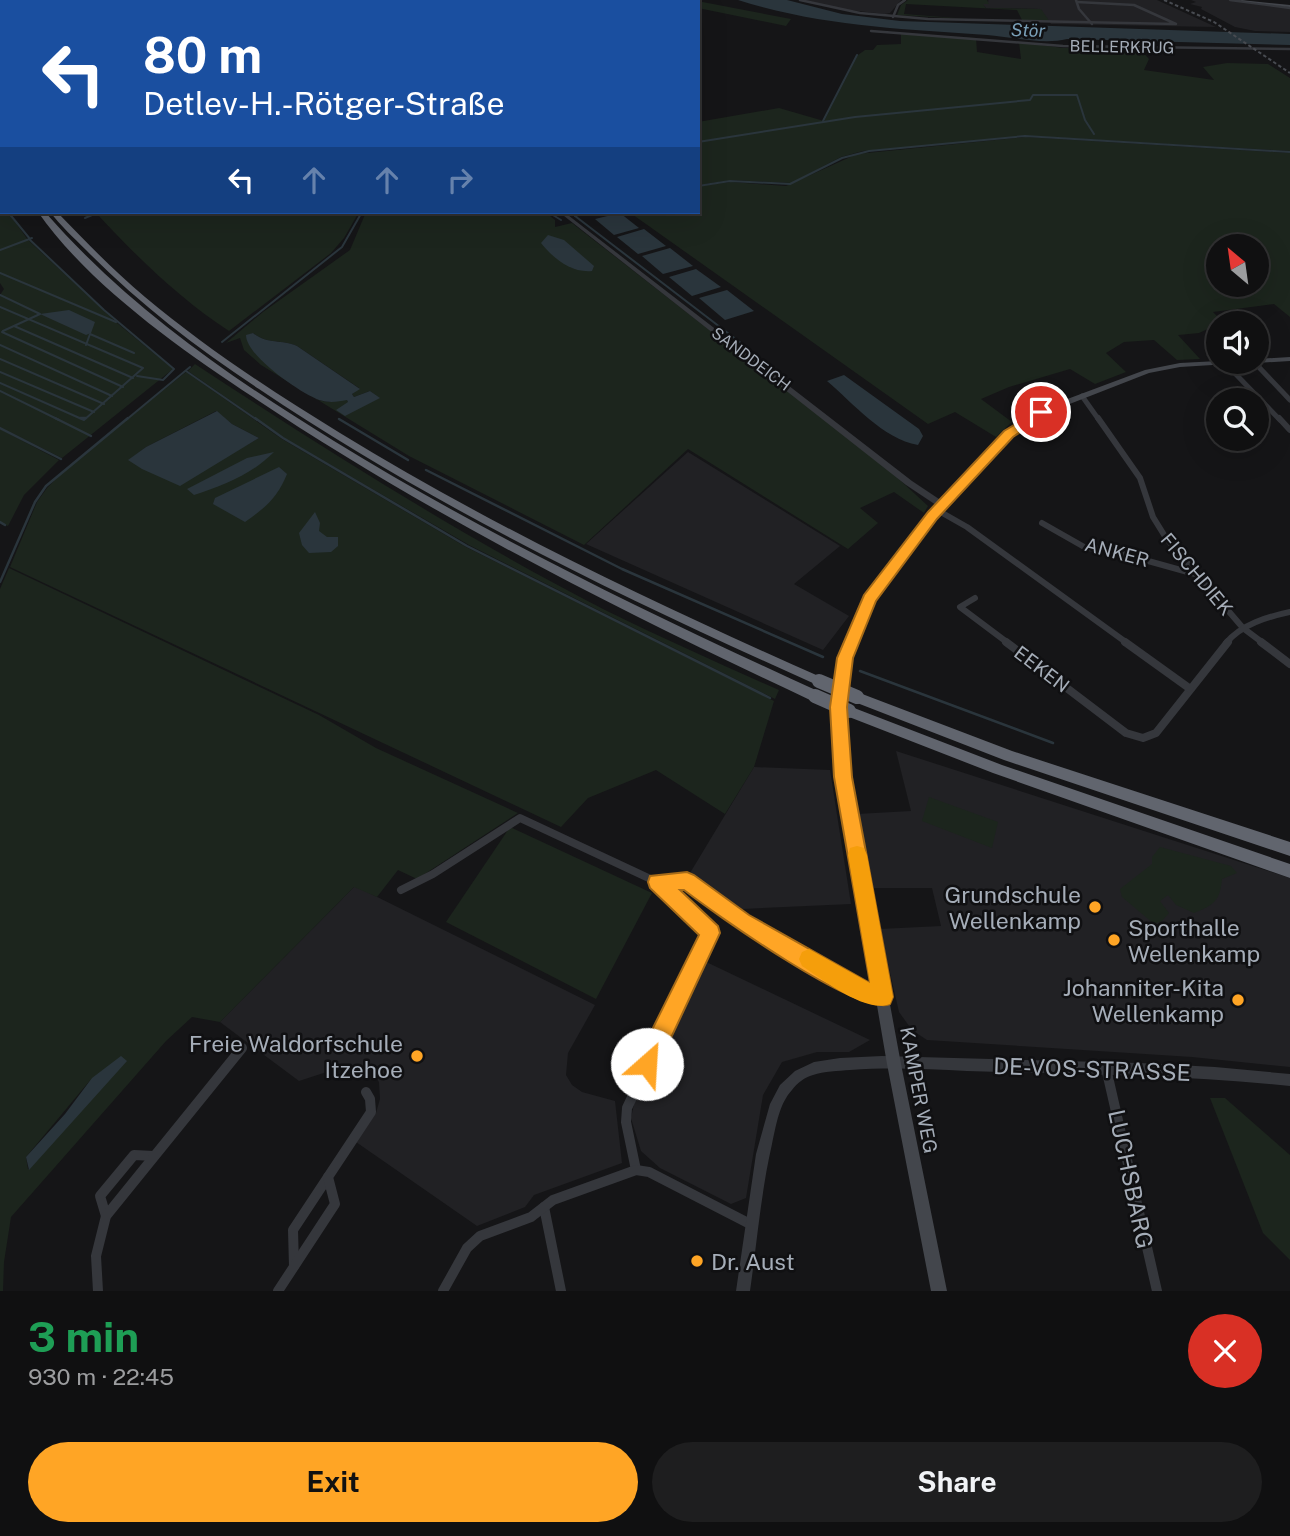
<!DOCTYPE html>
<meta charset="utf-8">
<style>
:root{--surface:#101011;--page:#1e1e1f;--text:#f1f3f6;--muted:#9c9d9f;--line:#303031;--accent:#ffa525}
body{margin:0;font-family:"Public Sans",sans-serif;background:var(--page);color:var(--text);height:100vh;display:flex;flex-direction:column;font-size:26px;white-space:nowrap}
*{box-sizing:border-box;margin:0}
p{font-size:23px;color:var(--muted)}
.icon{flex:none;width:38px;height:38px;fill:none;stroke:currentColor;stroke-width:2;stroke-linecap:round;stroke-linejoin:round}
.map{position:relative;height:1291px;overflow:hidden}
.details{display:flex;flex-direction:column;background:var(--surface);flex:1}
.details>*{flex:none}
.banner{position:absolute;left:0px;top:0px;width:700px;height:214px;box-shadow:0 7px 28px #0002,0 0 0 2px var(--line);background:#1a4fa0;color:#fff;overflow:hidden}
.needle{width:46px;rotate:331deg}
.controls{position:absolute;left:1206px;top:234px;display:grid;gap:14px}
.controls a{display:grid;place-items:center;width:63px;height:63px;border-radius:50%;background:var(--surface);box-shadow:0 7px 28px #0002,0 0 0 2px var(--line);font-size:35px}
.pin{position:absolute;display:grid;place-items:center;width:60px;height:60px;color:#fff;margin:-30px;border:4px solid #fff;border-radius:50%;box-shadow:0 2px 7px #0007}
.me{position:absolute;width:77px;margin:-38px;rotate:26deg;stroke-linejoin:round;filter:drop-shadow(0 0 5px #0008)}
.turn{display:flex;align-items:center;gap:24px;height:147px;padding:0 28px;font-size:32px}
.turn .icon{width:91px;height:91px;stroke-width:2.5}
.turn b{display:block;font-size:49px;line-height:60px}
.lanes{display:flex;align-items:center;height:66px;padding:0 28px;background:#0003;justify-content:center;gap:35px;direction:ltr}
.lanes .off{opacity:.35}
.round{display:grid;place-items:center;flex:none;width:74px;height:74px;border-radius:37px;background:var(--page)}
.overview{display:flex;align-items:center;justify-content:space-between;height:119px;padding:0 28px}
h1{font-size:42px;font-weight:700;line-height:52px;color:#1e9e55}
.primary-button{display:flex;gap:14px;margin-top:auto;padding:14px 28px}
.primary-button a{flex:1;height:80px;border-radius:42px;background:var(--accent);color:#111;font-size:28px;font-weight:700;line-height:80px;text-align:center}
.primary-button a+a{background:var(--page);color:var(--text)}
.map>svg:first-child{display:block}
.built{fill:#212124}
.green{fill:#1c251d;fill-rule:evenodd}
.water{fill:#2a353c}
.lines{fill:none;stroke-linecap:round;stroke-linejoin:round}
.stream-far1{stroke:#2a353c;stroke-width:2}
.stream{stroke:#2a353c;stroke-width:2.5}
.minor-far4{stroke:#35373c;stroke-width:2.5}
.minor-far3{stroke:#35373c;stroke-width:5}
.minor-far2{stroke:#35373c;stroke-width:6}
.minor-far1{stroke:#35373c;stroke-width:8}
.minor{stroke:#35373c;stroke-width:10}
.tertiary{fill:#35373c;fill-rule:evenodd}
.secondary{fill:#43464c;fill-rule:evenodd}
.motorway{fill:#61656e;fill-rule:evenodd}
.rail{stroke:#484b51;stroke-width:2;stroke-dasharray:3.5 2.5;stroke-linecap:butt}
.motorway-bridge{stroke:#61656e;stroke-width:14}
.route{fill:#ffa525;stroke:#a66b18;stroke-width:2}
.slow{fill:#f59e0b}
.poi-dot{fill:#ffa525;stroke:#101012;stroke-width:2.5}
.labels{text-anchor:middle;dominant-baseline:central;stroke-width:5;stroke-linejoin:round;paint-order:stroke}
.far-street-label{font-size:16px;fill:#a5adb8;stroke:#101012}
.far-water-label{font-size:18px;font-style:italic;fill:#799fb7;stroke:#101012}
.street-label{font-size:19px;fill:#a5adb8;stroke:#101012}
.near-poi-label{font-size:23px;fill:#a5adb8;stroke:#101012;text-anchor:end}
.near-street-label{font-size:23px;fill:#a5adb8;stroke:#101012}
</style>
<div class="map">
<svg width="1290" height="1291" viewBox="0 0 1290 1291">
<rect width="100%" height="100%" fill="#151517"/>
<g class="built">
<path d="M803,0H901L890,13L885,14L839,9Z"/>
<path d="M987,0H1157L1216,27L1051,24L1040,9L986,8L982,4L989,1Z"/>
<path d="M1191,0H1237L1290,7V32L1255,31L1235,27L1201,9L1202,7L1190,4L1196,2Z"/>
<path d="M688,452L840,546L794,584L849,616L823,650L586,544Z"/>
<path d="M896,751L1290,878V1067L1192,1057L927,1040L912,1030L899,1012L880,929L941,926L932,888H872L857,814L911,811Z"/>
<path d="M754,767L830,770L851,904L742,909L690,873Z"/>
<path d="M355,886L595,1005L568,1053L566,1075L572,1085L582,1092L615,1101L622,1163L534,1195L525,1207L477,1226L356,1142L376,1113L380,1099L379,1082L370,1070L345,1066L299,1081L220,1022Z"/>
<path d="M700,959L870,1040L849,1052H817L782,1062L763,1095L746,1198L731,1204L660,1168L641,1151L631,1118L635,1100Z"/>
</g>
<g class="green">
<path d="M658,0H692L791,19L786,26L698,8V2Z"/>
<path d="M908,0H987L989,4H983L986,8L1041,9L1050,22H1023L1017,10L906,4L904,14L969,19L897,15L901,5Z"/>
<path d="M901,34L976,38L977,52L1021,59L1019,42L1063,48L1138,47L1149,59L1144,70L1214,80L1203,67L1227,63L1268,64L1290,78V151L1030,136L863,151L841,157L791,183L732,180L698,185V122L779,108L824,121L858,55L865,50H873L877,45L901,44Z"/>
<path d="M1026,137L1290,153V317L1274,304L1213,312L1223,322L1199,333L1178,335L1200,359L1177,360L1154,340L1124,342L1106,353L1126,372L1095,384L1070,369L1009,387L981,399L1012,422L996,437L955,412L928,424L629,212H698V186L731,182L786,186L857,154ZM1218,247H1256V285H1218Z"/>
<path d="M0,201L2,212H8L28,240L117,323L173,369L62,458L0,427V295L4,289L0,283Z"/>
<path d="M103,212H359L344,238L331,253L229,331C180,299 138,258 98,215Z"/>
<path d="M366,212H545L555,220V227L572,223L888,469L928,506L924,513L894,492L860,508L878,523L848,549L688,449L584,545L409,456L261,365L244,350L240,338L226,343L263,312L350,250ZM253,333C267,345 282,339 297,346L359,388L352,394L354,397L370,391L379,398L348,402L347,399L329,402L317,400L246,336Z"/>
<path d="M195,364C328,451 463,537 605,610C662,638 720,664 779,690L775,699L469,545L286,439L188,371Z"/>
<path d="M186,372L282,439L466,547L774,701L754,767L725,814L656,770L588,798L561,827L10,567L37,502L47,488L68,467ZM216,411L232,424L259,438L231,454L129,460L146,447Z"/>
<path d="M0,429L59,460L24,495L8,526L0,522Z"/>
<path d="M9,568L319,715L376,748L518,813L417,879L398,870L377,897L354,887L220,1022L192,1017L166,1041L11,1217L4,1262L3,1291H0V589ZM92,1078L29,1169H28L26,1157Z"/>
<path d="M929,797L998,822L992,848L922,821Z"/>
<path d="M510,827L652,893L596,999L446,922Z"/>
<path d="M1160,847L1231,866L1237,873L1222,879C1220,901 1214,905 1194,913L1176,905L1168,895L1160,901L1169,913L1162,921L1154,924L1122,897L1120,889L1152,864V857Z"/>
<path d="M1210,1098H1225L1290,1155V1260L1263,1233Z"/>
</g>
<g class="water">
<path d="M738,0H787L842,14L900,21L1290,34V45L1067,39C1043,45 1012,37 987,35C901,29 820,26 738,0Z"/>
<path d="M620,213L639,228L614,235L595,219Z"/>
<path d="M644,229L666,246L638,254L617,237Z"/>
<path d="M548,235L564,240L594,266L592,271C571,273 554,259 541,243Z"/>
<path d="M670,248L693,266L663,274L642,256Z"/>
<path d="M696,269L721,287L692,296L669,277Z"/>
<path d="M727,290L754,311L725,320L699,298Z"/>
<path d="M69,310L95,322L91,333L86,335L40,314Z"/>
<path d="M253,333C267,345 282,339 297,346L360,389L352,394L354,397L370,391L380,398L345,416L336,410L348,402L347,400C337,402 329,403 319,400C300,393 246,356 246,335Z"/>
<path d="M844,375L919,429L923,436L918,445C883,439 853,403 827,381Z"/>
<path d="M217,411L232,424L259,438L180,486L142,469L128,460L146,447Z"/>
<path d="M274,452C251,475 224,485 194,495L187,489L247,458Z"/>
<path d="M279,467L287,474C278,497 265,508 245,522L213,504L215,498Z"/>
<path d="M315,512L320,523L319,531L327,537H338V546L331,552L309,553L302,545L299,533Z"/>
<path d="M121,1056L127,1061L29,1170L26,1157L65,1114L92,1078Z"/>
</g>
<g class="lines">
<g class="stream-far1">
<path d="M823,121L857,55"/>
<path d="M698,142L855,117L1030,100L1033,95H1077L1085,120L1094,134"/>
<path d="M698,186L730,181L790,184L842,158L869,151L1025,136L1290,152"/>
<path d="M0,200L2,203"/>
<path d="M8,212L30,239"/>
<path d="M548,212L561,220"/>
<path d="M575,216L750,350"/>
<path d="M575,216L588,212"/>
<path d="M85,218L99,212"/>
<path d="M29,239L104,310L174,369L163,380L137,376"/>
<path d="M0,250L32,238"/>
<path d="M0,273L116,322"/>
<path d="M0,295L40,314L3,331"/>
<path d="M0,307L143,368L84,420L0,383"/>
<path d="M14,326L133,378"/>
<path d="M2,332L123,387"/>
<path d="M222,342L342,247L362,212"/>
<path d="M0,345L112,396"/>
<path d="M86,345L90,334L134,353"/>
<path d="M0,359L104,404"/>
<path d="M186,371L257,420"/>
<path d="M0,372L94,412"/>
<path d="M0,391L59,420"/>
<path d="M126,420L190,367"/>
</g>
<g class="stream">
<path d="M55,418L91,436"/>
<path d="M80,418H86"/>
<path d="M255,418L283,438L467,546L770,698"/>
<path d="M339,419L408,460"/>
<path d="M0,428L61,459"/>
<path d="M426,470L622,569L823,657"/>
<path d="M0,522L5,525"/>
<path d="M0,582L35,502L46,486L128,418"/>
<path d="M860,671L1053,743"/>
</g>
<g class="minor-far4">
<path d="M800,0L860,13L928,19L1176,24L1134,5L1077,2"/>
<path d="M1076,0L1079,9L1092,24"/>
<path d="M1230,0L1290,8"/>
<path d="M893,17L898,5L905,0"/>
<path d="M871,31L1063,46L1290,49"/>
</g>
<g class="minor-far3">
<path d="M1224,362L1280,420"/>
<path d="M1254,362L1290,400"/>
<path d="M1082,396L1099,420"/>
</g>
<g class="minor-far2">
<path d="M1098,418L1140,478L1153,517L1166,538L1243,628L1263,643"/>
<path d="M1279,418L1290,430"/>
<path d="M937,510L967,527L1127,643"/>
<path d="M1042,523L1086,548L1105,549L1195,574"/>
<path d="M975,598L960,607L1008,643"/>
<path d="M1226,643C1242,624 1267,617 1290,612"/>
</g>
<g class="minor-far1">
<path d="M1006,642L1126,733L1143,738L1156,733L1228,642"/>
<path d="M1125,642L1189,688"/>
<path d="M1261,642L1290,664"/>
<path d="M658,883L705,928"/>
<path d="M401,890L433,874L520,818L657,882L687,881L753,928"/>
</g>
<g class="minor">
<path d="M750,927L862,992L882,996"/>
<path d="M1106,1068L1157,1291"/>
<path d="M636,1170L626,1122L627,1108L710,933L703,927"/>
<path d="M544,1207L561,1291"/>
<path d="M106,1216L100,1196L134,1155L154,1156"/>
<path d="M294,1266L293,1230L328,1177"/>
<path d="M98,1291L96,1256L106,1216L242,1048"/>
<path d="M278,1291L335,1204L328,1177L371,1112L370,1099L366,1092"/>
<path d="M443,1291L467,1248L480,1236L531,1217L553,1200L636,1170L649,1172L752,1225"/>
</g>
<g class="tertiary">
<rect x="0" y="155" width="2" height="2"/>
<path d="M559,212H564L912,481L945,503L946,505L945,507H939L906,485Z"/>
<path d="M882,1056L1139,1063L1215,1067L1290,1074V1086C1182,1075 1075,1074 967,1071C928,1069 889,1067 850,1070C838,1071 824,1071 813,1075C805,1077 797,1083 792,1090C779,1104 776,1126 772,1144C761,1192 757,1242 750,1291H736L756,1154L770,1104L780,1085L795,1071L814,1062L840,1058Z"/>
</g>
<g class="secondary">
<path d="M1240,0L1290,5V7L1242,1Z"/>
<path d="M1290,357V361L1256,363L1253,362H1256V359Z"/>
<path d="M1218,361V362H1232L1229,364L1180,367L1149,373L1044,414L1024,426L966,483L901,562L864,618L850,658L843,707L848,777L901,1064L947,1291H931L887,1064L838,777L833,707L840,658L855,617L895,558L960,479L1018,422L1038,410L1145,370L1180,363Z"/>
</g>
<g class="motorway">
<path d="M0,8L2,14H0Z"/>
<path d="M0,142L2,143V151L0,150Z"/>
<path d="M38,212H45C128,307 227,375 334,441C490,537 654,616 820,692L821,696L820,700H810C618,610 429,515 253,397C180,349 88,284 38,212Z"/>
<path d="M50,212H57C85,241 113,270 145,297C206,348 273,392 340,433C495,528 658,605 823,678L825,681L823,684H815C623,598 434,507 259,389C197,348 138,303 86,250C74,238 60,225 50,212Z"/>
<path d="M857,692L1012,751L1290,842V856L1004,760L852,701L851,697L852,693Z"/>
<path d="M849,706L1002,765L1290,864V878L993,773L844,715L842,711L844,707Z"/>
</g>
<path class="rail" d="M1164,0L1214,22L1290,73"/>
<g class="motorway-bridge">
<path d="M819,681L857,697"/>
<path d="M815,696L849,711"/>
</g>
</g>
<path class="route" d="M1041,409L1045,410V415L1013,437L937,519L876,601L853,658L847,707L852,777L893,997L890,1004C859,1017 714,913 684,890H680L718,926L720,933L655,1072L647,1075L639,1072L636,1064L639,1056L699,935L650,888L648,882L650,876L687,872L694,875L749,915L870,983L834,777L830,707L837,658L864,595L928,512L1004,431Z"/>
<path class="slow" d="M857,846L864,848L867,855L893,997L890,1004C866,1014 822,979 802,966L799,959L802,952L809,949L870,983L848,855L850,848Z"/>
<g class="poi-dot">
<circle cx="1095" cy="907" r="7"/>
<circle cx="1114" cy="940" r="7"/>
<circle cx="1238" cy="1000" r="7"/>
<circle cx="417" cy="1056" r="7"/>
<circle cx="697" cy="1261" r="7"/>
</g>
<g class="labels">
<g class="far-street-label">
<text transform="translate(1122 47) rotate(1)">BELLERKRUG</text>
<text transform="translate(751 359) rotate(37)">SANDDEICH</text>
</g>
<g class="far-water-label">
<text transform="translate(1028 30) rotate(2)">Stör</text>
</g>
<g class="street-label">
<text transform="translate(1117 552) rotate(15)">ANKER</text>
<text transform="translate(1197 574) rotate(50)">FISCHDIEK</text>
<text transform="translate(1042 669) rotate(37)">EEKEN</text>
<text transform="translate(919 1090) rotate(79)">KAMPER WEG</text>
</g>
<g class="near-poi-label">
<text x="1081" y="894">Grundschule<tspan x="1081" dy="26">Wellenkamp</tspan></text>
<text x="1128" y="927" text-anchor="start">Sporthalle<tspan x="1128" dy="26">Wellenkamp</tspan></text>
<text x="1224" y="987">Johanniter-Kita<tspan x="1224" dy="26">Wellenkamp</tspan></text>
<text x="403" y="1043">Freie Waldorfschule<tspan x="403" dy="26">Itzehoe</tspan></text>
<text x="711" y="1261" text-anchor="start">Dr. Aust</text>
</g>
<g class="near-street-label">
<text transform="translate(1092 1069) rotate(2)">DE-VOS-STRASSE</text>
<text transform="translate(1131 1179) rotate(78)">LUCHSBARG</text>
</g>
</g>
</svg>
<div class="controls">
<a><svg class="needle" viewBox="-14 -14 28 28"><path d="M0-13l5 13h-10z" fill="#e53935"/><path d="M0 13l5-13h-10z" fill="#9c9d9f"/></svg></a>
<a><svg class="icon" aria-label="sound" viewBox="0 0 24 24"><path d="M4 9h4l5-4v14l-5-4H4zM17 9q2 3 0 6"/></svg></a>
<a><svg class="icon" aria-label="search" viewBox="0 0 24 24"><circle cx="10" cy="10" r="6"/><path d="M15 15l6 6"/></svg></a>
</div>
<div class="pin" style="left:1041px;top:412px;background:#d93025"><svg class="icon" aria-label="arrive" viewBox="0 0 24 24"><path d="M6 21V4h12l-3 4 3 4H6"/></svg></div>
<svg class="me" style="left:647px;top:1064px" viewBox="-20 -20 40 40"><circle r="19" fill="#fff"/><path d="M0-13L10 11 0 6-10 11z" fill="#ffa525"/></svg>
<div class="banner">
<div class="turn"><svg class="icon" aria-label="left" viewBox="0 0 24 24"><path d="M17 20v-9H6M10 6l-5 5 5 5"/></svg><div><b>80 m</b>Detlev-H.-Rötger-Straße</div></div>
<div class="lanes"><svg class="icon" aria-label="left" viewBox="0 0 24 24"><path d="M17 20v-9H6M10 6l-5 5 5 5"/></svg><svg class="icon off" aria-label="ahead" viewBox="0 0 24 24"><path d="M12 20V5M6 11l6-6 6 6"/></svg><svg class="icon off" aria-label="ahead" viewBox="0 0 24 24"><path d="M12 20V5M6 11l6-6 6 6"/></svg><svg class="icon off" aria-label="right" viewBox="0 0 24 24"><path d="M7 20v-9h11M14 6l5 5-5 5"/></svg></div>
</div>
</div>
<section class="details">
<div class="overview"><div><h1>3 min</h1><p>930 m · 22:45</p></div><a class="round" style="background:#d93025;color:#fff"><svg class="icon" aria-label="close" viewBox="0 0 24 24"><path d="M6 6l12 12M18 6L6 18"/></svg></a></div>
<div class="primary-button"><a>Exit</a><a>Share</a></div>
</section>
